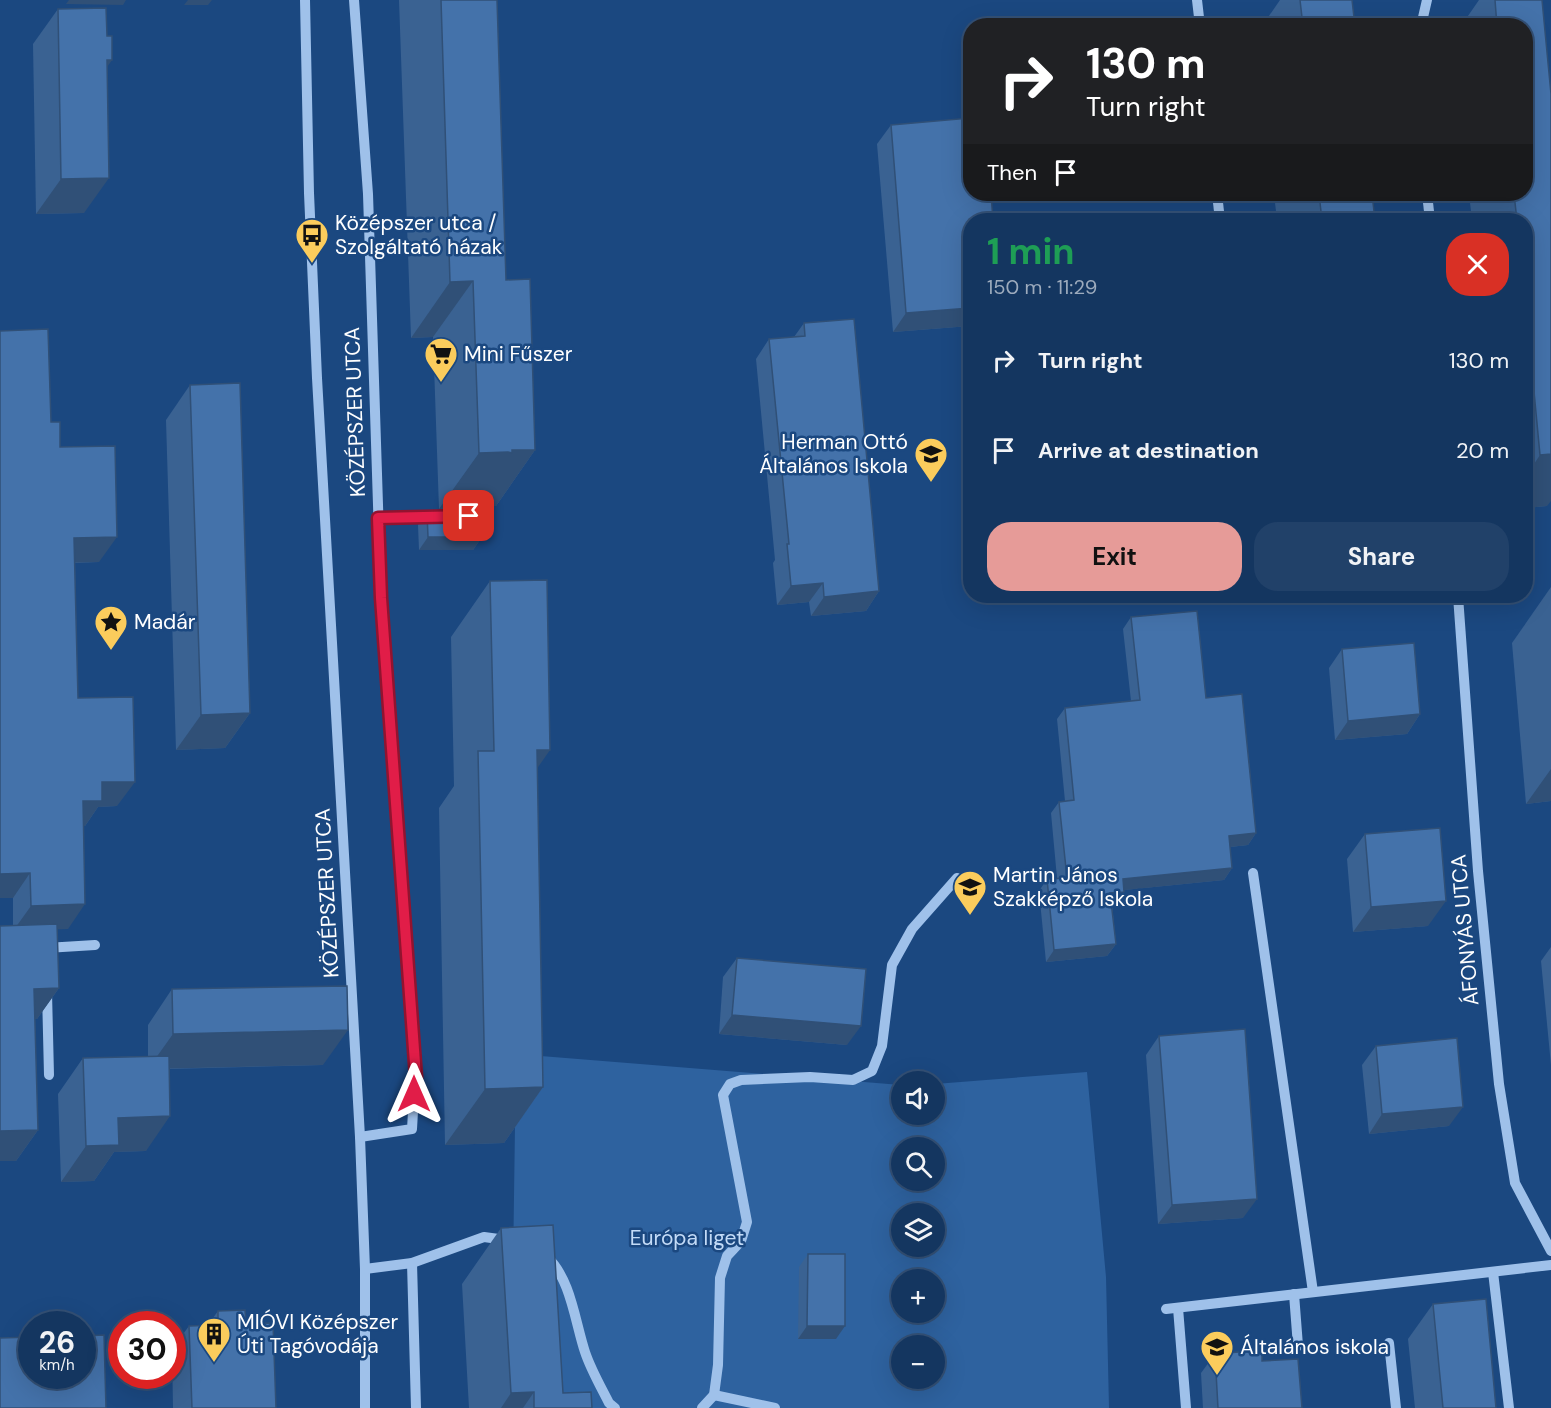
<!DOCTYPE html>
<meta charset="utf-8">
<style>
:root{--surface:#143660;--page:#214169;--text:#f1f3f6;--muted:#9dabbd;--line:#335075;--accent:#e69b98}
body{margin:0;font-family:"DM Sans",sans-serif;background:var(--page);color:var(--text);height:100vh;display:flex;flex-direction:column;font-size:22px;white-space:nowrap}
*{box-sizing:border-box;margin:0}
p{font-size:20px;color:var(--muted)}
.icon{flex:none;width:33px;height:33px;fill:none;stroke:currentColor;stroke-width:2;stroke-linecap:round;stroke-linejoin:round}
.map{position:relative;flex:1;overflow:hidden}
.side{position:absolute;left:963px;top:213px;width:570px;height:390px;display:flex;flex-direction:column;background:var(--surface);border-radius:24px;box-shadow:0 6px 24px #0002,0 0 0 2px var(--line)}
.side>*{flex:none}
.guide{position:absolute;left:963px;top:18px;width:570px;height:183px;border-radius:24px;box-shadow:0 6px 24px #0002,0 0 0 2px var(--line);background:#202124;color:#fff;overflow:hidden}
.buttons{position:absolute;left:891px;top:1071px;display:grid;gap:12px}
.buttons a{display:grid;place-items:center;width:54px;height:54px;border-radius:50%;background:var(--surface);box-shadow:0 6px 24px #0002,0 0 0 2px var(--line);font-size:30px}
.speed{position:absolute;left:18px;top:1311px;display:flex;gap:12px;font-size:30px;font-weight:700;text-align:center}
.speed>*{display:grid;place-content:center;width:78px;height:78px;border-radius:50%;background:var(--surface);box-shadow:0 6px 24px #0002,0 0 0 2px var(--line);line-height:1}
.speed small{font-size:15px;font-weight:400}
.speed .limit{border:9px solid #d22;background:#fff;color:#111}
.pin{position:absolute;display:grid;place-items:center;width:51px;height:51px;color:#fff;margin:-26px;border-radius:12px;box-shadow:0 3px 9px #0006}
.me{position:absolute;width:66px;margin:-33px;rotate:0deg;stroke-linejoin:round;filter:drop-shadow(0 0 4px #0008)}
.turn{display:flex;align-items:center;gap:21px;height:126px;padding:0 24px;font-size:27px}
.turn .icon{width:78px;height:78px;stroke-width:2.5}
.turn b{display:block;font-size:42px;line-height:51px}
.then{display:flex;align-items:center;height:57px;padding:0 24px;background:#0003;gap:12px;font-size:22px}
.round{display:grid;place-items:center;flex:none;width:63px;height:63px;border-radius:24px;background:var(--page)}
.headline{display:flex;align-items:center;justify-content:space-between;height:102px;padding:0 24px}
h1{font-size:36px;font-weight:700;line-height:45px;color:#1e9e55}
.button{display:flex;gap:12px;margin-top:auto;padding:12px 24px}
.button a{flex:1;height:69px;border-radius:24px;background:var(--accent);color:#111;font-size:24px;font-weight:700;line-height:69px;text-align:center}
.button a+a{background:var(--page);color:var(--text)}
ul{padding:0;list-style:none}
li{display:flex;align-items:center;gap:18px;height:90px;padding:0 24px}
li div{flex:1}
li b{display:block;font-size:22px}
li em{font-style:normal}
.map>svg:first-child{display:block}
.green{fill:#2e629f;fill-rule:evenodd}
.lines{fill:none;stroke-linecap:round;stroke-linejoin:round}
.minor{stroke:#9fc1ea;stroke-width:10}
.wall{fill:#3a6292}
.shaded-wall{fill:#305077}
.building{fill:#4472aa;stroke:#305077;stroke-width:1.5}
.route-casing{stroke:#92132f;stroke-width:15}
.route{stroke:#e11d48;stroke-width:10}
.labels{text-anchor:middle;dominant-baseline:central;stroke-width:5;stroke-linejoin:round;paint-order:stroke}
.poi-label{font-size:21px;fill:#fff;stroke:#1b4880;text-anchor:start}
.street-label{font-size:21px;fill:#fff;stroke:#1b4880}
.park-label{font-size:21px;fill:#c3dbf7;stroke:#1b4880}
</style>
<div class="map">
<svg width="1551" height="1408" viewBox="0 0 1551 1408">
<rect width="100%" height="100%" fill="#1b4880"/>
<path class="green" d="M516,1054L901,1085L902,1114H934L935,1084L1087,1072L1106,1277L1109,1408H517L513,1268ZM902,1148H934V1180H902ZM902,1214H934V1246H902ZM902,1280H934V1312H902ZM902,1346H934V1378H902Z"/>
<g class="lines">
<g class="minor">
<path d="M305,0L309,193L317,378L360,1137L365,1269V1408"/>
<path d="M354,0L368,194L381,598L415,1077L412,1129L360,1137"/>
<path d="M1197,0L1200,26"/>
<path d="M1421,26L1427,0"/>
<path d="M1217,194L1220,220"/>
<path d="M1427,194L1430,220"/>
<path d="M378,518L435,517"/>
<path d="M1458,596L1478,871L1499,1084L1515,1183L1551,1251"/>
<path d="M1253,873L1313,1292"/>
<path d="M46,949V948L95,945"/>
<path d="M47,992L49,1075"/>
<path d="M547,1257C571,1279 575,1322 585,1352C591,1370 601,1387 609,1403L615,1408"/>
<path d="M412,1263L416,1408"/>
<path d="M365,1269L412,1263L484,1237L506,1240"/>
<path d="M1493,1272L1509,1408"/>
<path d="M1294,1294L1298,1346"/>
<path d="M1178,1308L1186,1408"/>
<path d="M1166,1309L1551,1265"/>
<path d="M1389,1343L1396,1408"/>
<path d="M714,1395L775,1408"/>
<path d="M702,1408L714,1395L718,1365L720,1278L727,1256L741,1241L747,1222L723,1095L730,1084L741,1080L810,1077L853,1080L872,1071L882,1046L892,965L912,929L957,878"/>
</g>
</g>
<g class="wall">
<path d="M399,0H497L506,280L535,450L496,506L475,507L473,510L469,508L439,509L433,337L411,338Z"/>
<path d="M1280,0H1352L1355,26H1262Z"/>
<path d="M1479,0H1542L1547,506L1526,508V220H1472L1469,194H1526V26H1461Z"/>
<path d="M58,9L107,68L84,213L36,214L33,44Z"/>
<path d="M891,125L970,220V326L893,332L877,144Z"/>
<path d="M1274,194H1372L1375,220H1277Z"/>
<path d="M804,323L879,591L866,611L811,616L809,602L777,605L773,563L775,560L756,359L769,339L794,337Z"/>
<path d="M190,385L250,713L225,748L176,750L166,420Z"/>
<path d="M51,422L99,562L75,563L78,698L117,806L98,807L85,826H84L68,929H57L59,988L37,1019H35L38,1130L16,1161H0V926L13,925V898Z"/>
<path d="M427,512L482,537L473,550H419L418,525Z"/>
<path d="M490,581L537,769L543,1087L504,1143L445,1145L439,808L454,786L451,637Z"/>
<path d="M1551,587V801L1526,804L1512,643Z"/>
<path d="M1131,617L1206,698L1256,833L1248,845L1230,847L1232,868L1224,880L1124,890V892L1116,903L1112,904L1116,944L1107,956L1046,962L1039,891L1047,879L1057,878L1051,813L1059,802L1065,801L1057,719L1065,708L1131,701L1123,629Z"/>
<path d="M1342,649L1420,714L1407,734L1335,740L1329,668Z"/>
<path d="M1365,834L1428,926L1353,932L1347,859Z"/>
<path d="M1551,947V1065L1541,961Z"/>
<path d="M737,958L847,1045L719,1034L723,977Z"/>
<path d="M172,989L323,1065L169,1069L146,1151L114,1152L94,1181L61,1182L58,1094L83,1058L148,1056V1025Z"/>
<path d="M1159,1036L1243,1218L1158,1224L1146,1055Z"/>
<path d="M1376,1046L1449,1126L1369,1134L1362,1065Z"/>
<path d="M501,1228L563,1393L592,1408H469L462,1284Z"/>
<path d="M808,1254L836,1339H798L799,1267Z"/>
<path d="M1433,1304L1496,1408H1415L1408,1339Z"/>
<path d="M218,1311L246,1324L276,1408H173L172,1349L189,1326L208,1325Z"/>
<path d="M1215,1354L1262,1361L1302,1408H1203L1201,1373Z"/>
</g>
<g class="shaded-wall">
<path d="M69,0H126L123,5L66,4Z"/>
<path d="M188,0H237H212L208,5H184Z"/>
<path d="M107,60H112L87,96Z"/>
<path d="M109,178L84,213L36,214L61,179Z"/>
<path d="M473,281L433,337L411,338L450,282Z"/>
<path d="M970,308V326L893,332L906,313Z"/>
<path d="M512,450H535L496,506L475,507L473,510L469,508L439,509L479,453Z"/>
<path d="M1551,454V501L1547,506L1526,508V476L1540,455Z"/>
<path d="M117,537L99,562L57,563L74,538Z"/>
<path d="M428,537H482L473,550H419Z"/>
<path d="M823,583L809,602L777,605L791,586Z"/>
<path d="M879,591L866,611L811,616L824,597Z"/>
<path d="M250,713L225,748L176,750L201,715Z"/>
<path d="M1420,714L1407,734L1335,740L1348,721Z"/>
<path d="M537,750H550L511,806Z"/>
<path d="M1551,769V801L1526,804Z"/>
<path d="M102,782H135L117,806L98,807L85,826H66L83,801Z"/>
<path d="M1256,833L1248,845L1221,848L1229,836Z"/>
<path d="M1232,868L1224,880L1115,891L1123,879Z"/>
<path d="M30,873L13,898H0V874Z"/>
<path d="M1124,892L1116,903L1102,905L1110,893Z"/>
<path d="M1446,901L1428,926L1353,932L1371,907Z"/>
<path d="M85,904L68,929L13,931L31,906Z"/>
<path d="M1116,944L1107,956L1046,962L1054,950Z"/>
<path d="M59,988L37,1019L12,1020L34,989Z"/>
<path d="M732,1015L861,1026L847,1045L719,1034Z"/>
<path d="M348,1030L323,1065L148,1069L173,1034Z"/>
<path d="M543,1087L504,1143L445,1145L485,1089Z"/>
<path d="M1463,1107L1449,1126L1369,1134L1382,1114Z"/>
<path d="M170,1116L146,1151L114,1152L94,1181L61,1182L86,1146L118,1118Z"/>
<path d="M38,1130L16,1161H0V1131Z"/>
<path d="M1257,1199L1243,1218L1158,1224L1172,1205Z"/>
<path d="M807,1326H845L836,1339H798Z"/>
<path d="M534,1392L523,1408H501L511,1393Z"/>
</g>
<g class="building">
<path d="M441,0H497L506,280L530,279L535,450H512V453L508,452L479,453L473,281L450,282Z"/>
<path d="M1300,0H1352L1355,26H1303Z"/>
<path d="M1495,0H1542L1551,94V454L1540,455L1526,307V220H1517L1514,194H1526V26H1497Z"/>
<path d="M106,8L107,36H112V60H107L109,178L61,179L58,9Z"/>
<path d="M970,118V194H991L993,220H970V308L906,313L891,125Z"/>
<path d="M1319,194H1372L1375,220H1322Z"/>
<path d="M854,319L879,591L824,597L823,583L791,586L787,544H789L769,339L805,336L804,323Z"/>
<path d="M48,329L51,422H60V447L115,446L117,537L74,538L78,698L133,697L135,782H102V801H83L85,904L31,906L30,873L0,874V331Z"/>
<path d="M240,383L250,713L201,715L190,385Z"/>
<path d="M482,509V537H428L427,512L478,510Z"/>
<path d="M547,580L550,750H537L543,1087L485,1089L478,751H494L490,581Z"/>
<path d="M1197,611L1206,698L1242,694L1256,833L1229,836L1232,868L1123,879L1124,892L1110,893L1116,944L1054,950L1047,879L1067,878L1059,802L1074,800L1065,708L1140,700L1131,617Z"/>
<path d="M1414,643L1420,714L1348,721L1342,649Z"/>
<path d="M1440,828L1446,901L1371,907L1365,834Z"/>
<path d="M57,924L59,988L34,989L38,1130L0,1131V926Z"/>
<path d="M737,958L866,969L861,1026L732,1015Z"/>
<path d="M347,986L348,1030L173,1034L172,989Z"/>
<path d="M1245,1029L1257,1199L1172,1205L1159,1036Z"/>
<path d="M1457,1038L1463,1107L1382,1114L1376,1046Z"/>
<path d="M169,1056L170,1116L118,1118L119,1145L86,1146L83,1058Z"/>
<path d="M553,1225L563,1393L591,1392L592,1408H534V1392L511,1393L501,1228Z"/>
<path d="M808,1254H845V1326H807Z"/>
<path d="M1486,1299L1496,1408H1443L1433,1304Z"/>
<path d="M245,1310L246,1324L273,1323L276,1408H192L189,1326L218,1325V1311Z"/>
<path d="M104,1335L106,1408H0V1338L32,1337V1376H82V1336Z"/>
<path d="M1262,1351V1361L1298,1359L1302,1408H1218L1215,1354L1239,1352Z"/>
</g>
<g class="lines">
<defs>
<path id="route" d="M414,1094L416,1077L381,598L378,518L469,516"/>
</defs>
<use href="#route" class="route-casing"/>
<use href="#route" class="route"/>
</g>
<defs>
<symbol id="bus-pin" viewBox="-11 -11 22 30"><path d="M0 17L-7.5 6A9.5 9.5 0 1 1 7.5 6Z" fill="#fbcc5c" stroke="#1b4880"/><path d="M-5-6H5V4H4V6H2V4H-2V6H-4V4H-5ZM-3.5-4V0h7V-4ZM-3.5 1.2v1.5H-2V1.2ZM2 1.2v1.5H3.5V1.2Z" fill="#111"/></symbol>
<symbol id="supermarket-pin" viewBox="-11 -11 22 30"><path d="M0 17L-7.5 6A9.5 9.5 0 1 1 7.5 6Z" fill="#fbcc5c" stroke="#1b4880"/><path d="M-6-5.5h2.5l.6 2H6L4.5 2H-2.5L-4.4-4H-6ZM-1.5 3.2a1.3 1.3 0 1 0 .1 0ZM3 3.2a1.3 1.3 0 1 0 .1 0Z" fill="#111"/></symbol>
<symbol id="school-pin" viewBox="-11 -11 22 30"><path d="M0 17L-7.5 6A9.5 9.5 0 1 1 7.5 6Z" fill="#fbcc5c" stroke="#1b4880"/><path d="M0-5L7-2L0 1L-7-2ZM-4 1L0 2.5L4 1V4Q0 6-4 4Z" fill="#111"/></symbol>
<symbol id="sight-pin" viewBox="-11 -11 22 30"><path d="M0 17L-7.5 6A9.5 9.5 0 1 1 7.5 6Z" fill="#fbcc5c" stroke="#1b4880"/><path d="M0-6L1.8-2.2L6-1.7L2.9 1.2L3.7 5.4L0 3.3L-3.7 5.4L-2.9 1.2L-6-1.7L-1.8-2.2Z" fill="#111"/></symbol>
<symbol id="building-pin" viewBox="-11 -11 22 30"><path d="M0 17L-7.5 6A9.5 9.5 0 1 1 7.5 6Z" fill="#fbcc5c" stroke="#1b4880"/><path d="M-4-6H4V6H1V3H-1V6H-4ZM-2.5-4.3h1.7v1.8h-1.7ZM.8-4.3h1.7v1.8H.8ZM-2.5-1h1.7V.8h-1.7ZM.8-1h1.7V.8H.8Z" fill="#111"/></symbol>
</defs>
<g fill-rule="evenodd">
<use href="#bus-pin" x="293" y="216" width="38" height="52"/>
<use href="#supermarket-pin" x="422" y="335" width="38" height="52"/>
<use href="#school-pin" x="912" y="435" width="38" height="52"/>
<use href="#sight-pin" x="92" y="603" width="38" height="52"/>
<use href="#school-pin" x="951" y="868" width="38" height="52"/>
<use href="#building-pin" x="195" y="1315" width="38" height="52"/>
<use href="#school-pin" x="1198" y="1328" width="38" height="52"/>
</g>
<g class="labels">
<g class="poi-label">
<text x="335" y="223">Középszer utca /<tspan x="335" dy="24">Szolgáltató házak</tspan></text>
<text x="464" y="354">Mini Fűszer</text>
<text x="908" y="442" text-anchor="end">Herman Ottó<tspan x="908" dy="24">Általános Iskola</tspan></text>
<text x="134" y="622">Madár</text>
<text x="993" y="875">Martin János<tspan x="993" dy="24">Szakképző Iskola</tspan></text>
<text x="237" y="1322">MIÓVI Középszer<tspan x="237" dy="24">Úti Tagóvodája</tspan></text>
<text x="1240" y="1347">Általános iskola</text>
</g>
<g class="street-label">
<text transform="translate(355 412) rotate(-92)">KÖZÉPSZER UTCA</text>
<text transform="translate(327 893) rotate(-93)">KÖZÉPSZER UTCA</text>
<text transform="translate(1465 930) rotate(-95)">ÁFONYÁS UTCA</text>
</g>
<g class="park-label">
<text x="687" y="1238">Európa liget</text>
</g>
</g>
</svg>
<div class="buttons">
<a><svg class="icon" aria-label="sound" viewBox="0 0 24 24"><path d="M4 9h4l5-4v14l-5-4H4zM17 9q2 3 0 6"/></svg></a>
<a><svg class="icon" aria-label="search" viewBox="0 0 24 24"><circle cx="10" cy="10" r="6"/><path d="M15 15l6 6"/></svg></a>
<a><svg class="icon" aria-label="layers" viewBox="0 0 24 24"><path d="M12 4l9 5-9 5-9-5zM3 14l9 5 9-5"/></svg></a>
<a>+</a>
<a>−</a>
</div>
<div class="speed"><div>26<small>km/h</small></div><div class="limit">30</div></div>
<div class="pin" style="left:469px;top:516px;background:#d93025"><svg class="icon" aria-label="arrive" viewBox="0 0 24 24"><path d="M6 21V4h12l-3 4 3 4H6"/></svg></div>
<svg class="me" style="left:414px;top:1094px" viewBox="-20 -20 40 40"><path d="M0-17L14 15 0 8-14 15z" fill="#e11d48" stroke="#fff" stroke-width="4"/></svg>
<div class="guide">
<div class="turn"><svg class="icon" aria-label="right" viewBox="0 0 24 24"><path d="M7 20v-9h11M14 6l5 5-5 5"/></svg><div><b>130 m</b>Turn right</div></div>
<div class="then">Then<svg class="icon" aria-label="arrive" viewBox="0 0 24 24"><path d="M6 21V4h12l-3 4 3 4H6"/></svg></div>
</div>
<section class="side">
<div class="headline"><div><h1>1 min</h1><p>150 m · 11:29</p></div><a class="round" style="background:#d93025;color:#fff"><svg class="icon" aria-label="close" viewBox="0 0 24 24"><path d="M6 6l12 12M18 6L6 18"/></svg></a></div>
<ul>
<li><svg class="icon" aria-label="right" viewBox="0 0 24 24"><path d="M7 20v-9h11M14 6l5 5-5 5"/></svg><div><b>Turn right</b></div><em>130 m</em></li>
<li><svg class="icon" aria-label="arrive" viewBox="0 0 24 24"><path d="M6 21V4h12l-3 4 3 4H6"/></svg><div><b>Arrive at destination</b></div><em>20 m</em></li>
</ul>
<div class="button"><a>Exit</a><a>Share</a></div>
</section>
</div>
